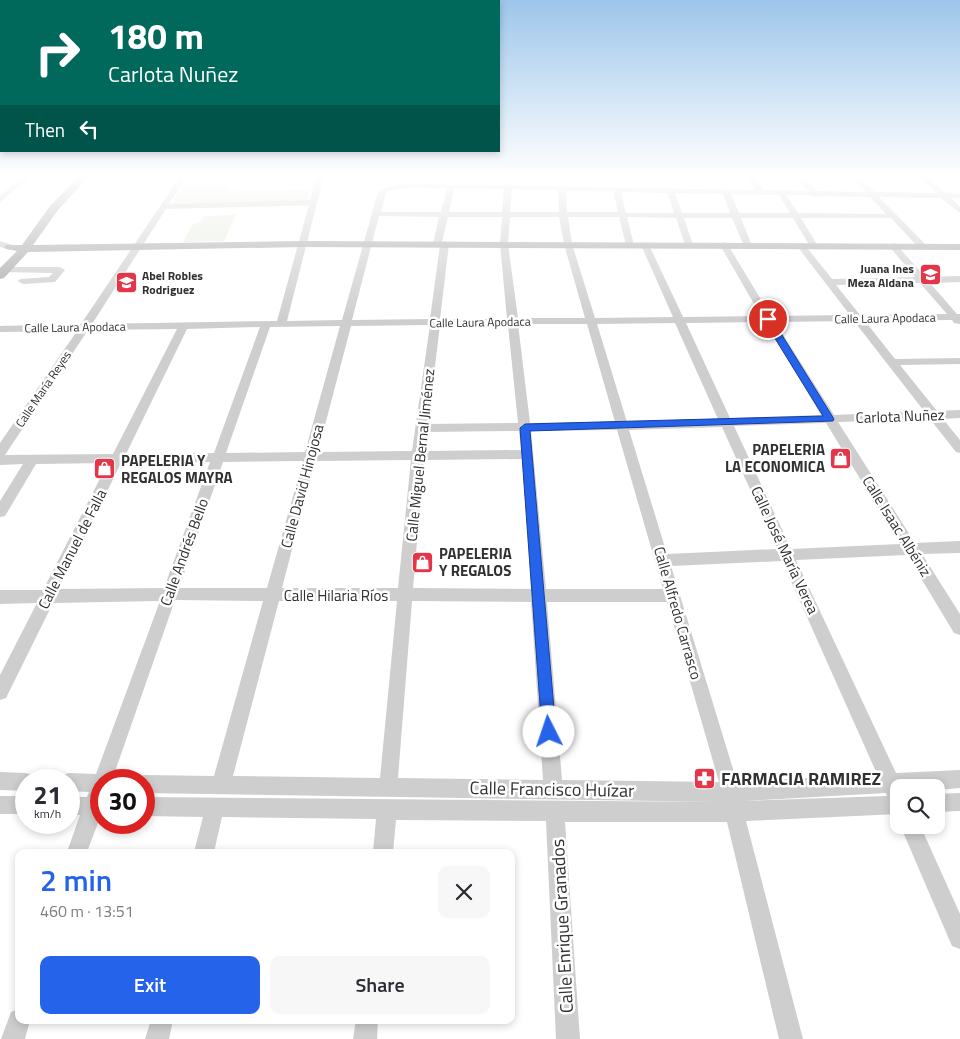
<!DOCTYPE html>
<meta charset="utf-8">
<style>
:root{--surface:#fff;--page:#f7f7f7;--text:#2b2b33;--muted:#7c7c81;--accent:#2563eb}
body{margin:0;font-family:"Titillium Web",sans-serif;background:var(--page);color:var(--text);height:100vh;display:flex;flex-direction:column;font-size:19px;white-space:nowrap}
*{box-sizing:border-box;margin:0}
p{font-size:16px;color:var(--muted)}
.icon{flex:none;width:28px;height:28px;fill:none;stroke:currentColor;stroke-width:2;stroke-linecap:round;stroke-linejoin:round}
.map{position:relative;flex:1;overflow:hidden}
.drawer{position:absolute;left:15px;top:849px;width:500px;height:175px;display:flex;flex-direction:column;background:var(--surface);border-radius:10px;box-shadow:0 2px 8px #0003}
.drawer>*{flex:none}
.top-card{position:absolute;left:0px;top:0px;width:500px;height:152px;box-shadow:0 2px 8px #0003;background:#00695c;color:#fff;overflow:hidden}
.buttons{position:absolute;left:890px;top:779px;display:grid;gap:10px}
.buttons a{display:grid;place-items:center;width:55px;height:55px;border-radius:10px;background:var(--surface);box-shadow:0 2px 8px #0003;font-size:25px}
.speed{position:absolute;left:15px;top:769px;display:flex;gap:10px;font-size:25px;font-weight:700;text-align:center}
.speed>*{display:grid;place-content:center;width:65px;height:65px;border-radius:50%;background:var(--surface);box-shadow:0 2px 8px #0003;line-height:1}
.speed small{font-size:12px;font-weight:400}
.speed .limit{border:8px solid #d22;background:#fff;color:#111}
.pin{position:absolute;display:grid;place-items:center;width:42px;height:42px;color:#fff;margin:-21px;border:2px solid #fff;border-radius:50%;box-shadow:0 1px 5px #0007}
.me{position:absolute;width:55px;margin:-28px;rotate:356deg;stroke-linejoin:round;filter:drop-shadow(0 0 4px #0008)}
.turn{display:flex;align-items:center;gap:18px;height:105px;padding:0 25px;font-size:22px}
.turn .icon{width:65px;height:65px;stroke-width:2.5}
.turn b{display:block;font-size:35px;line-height:42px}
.then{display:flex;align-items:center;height:48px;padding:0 25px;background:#0003;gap:10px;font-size:19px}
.round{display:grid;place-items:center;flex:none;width:52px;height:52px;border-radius:10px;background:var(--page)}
.summary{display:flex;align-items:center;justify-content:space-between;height:85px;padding:0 25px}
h1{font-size:30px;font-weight:600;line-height:38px;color:var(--accent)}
.action{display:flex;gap:10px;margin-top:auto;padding:10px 25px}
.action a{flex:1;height:58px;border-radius:10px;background:var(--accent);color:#fff;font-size:20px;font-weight:600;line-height:58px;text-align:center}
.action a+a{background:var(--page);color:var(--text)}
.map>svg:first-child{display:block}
.green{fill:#e7eddf}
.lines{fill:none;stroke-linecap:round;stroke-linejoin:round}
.stream{stroke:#cce1ed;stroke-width:2.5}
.minor{fill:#cecece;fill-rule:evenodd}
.major{fill:#a9a9a9;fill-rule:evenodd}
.route{fill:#2563eb;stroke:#184099}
.labels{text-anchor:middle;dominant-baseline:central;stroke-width:5;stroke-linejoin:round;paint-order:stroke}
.far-poi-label{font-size:12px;font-weight:bold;fill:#313131;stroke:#fff;text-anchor:end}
.far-street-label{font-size:12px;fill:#313131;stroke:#fff}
.street-label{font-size:15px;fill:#313131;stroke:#fff}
.poi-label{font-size:15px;font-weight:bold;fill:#313131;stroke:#fff;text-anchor:start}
.near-poi-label{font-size:18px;font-weight:bold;fill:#313131;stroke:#fff;text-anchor:start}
.near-street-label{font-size:18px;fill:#313131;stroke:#fff}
</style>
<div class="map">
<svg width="960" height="1039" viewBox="0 0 960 1039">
<rect width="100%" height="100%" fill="#fff"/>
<g class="green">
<path d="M231,184L229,191L310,190L306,206L169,208L183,185Z"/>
<path d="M236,215L224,241L183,242L193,224L200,222L204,216Z"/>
</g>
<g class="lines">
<path class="stream" d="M433,175V177"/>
<g class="minor">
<path d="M0,175H33L0,202V196L20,179H0Z"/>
<path d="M181,175H188L169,204L310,200L317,175H324L287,321L342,320L378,192L385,188L395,185L415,184L755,190L746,175H753L763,190L808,191L795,175H803L817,191L866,192L850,175H858L875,192L936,193L917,175H925L945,193L960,194V198H951L960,207V213L941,198L879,197L926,245L927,247L923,250L920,249L891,218H801L818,246L814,249L811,248L793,218H741L752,246L748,249L744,246L732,218H684L693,245L689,248L685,245L676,218L627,217L634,245L630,248L626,245L619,217H568L572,244L595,318L673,317L641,245L645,242L649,245L683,317L761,316L720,245L724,242L728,245L771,316L850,315L797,246L801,243L804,244L832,279L915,277L889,246L893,243L896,244L925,277L960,276V282L930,283L957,314H960V324L954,323L952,320L865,321L895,359L960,358V364L900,365L937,411L960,410V418L943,419L960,440V453L956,452L930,419L838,422L915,543L960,541V553L922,554L960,614V635L954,633L907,555L796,560L896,773L960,770V788L936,790V788H899V814L746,821L803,1039H779L727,822H565L580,1039H556L546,821L396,820L393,852H373L376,819L222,817L214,852H194L203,817L144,816V797L723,802L144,793V780H136L137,777L144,775L214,776L263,601L175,600L112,780H101V815L87,852H67L80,815H69V797H87L89,792L69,791V780H61L62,775L69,773L96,774L160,601L53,603L6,698L0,700V675L37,603L0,604V590H43L108,463L36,464L5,516L0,517V501L23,464L0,465V443L77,331L0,332V326L81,324ZM447,188L441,212H381L386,193C403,184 427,189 447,188ZM454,188L504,189L502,212H449ZM512,189L558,190L559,212H510ZM566,191H613L618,212H567ZM621,192L668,193L674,213H626ZM675,193L723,194L730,213H682ZM731,194L779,195L790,213H739ZM786,195H812L816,197L820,196L870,197L886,214L798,213ZM309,205L277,321L92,324L166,209ZM379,216L439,217L433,244L437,247L440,245L430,319L352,320ZM448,217H502L500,244L507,319H440L449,244L445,241L442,242ZM510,217H559L564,244L585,318H518L508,244ZM920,283L947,314L860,315L836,285ZM854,321L924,411L834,415L775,322ZM765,322L821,415L730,418L686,323ZM675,323L718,419L627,422L597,324ZM518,324H587L615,422L530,423ZM430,325L412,451L318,452L351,326ZM440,325H508L518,423L428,424ZM340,326L305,452L226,453L270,327ZM260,327L214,453L126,454L187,329ZM177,329L113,454L5,455L88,330ZM826,423L900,544L791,549L734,426ZM722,427L777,549L667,554L629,430ZM617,430L663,589H546L531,431ZM519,431L521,450L425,451L427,432ZM522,459L531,589L413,588L424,460ZM411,460L398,588H282L315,461ZM303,461L267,588H179L223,462ZM210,462L164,588L59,589L121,463ZM782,561L877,774L737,782L671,566ZM279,601H397L380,778L233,776ZM412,601L531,602L543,780L398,778ZM547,602H667L719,782L562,780ZM886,793L887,796L742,801Z"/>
<path d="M246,175H270C265,179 251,179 246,175Z"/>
<path d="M0,241L13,245L14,247L10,250L0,247Z"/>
<path d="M4,267H60L65,270L55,282L23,284L18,281L20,279L49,277L53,273L1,272V268Z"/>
<path d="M0,772L26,773L33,775L34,780H26V791L0,790Z"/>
<path d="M960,793V811L936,812V794Z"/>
<rect x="0" y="796" width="26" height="18"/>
<path d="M900,825H920L960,914V949L952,946Z"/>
<path d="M19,1009V1020H30L25,1039H1L11,1012Z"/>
<path d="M151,1020H173L169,1039H145Z"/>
<path d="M356,1020H378L377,1039H353Z"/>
</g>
<path class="major" d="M80,175H90L58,210L33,245L303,241L960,244V250L303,247L28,252L4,278L0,279V268L17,251L6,249L4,247L6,245H22L50,206Z"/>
</g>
<linearGradient id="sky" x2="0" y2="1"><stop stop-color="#9dc6ea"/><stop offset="0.55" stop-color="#fff"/><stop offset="1" stop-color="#fff" stop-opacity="0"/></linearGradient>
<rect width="960" height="320" fill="url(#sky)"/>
<path class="route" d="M765,317L772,319L834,419L833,421L530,431L556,732L554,737L549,739L544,737L542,732L520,428L525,424L823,416L763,319Z"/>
<defs>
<symbol id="school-square" viewBox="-11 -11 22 22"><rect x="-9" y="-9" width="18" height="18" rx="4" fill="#e53649" stroke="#fff"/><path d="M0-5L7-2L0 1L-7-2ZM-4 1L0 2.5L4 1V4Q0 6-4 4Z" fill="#fff"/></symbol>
<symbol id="shop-square" viewBox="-11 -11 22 22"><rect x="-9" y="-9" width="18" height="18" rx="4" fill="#e53649" stroke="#fff"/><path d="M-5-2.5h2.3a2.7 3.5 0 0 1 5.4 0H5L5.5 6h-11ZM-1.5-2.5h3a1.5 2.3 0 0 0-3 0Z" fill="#fff"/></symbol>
<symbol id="pharmacy-square" viewBox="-11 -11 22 22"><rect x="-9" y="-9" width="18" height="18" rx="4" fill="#e53649" stroke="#fff"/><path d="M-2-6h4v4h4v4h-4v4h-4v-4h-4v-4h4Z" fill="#fff"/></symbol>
</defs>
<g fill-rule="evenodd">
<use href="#school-square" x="918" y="262" width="25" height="25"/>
<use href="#school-square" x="114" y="270" width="25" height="25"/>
<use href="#shop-square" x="828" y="446" width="25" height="25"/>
<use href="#shop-square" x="92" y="456" width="25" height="25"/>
<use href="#shop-square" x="410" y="550" width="25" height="25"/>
<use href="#pharmacy-square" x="692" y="766" width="25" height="25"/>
</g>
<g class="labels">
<g class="far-poi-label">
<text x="914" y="268">Juana Ines<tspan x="914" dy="14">Meza Aldana</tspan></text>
<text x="142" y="275" text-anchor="start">Abel Robles<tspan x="142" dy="14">Rodriguez</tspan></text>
</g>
<g class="far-street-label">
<text transform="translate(885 318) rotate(-1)">Calle Laura Apodaca</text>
<text transform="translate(480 322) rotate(-1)">Calle Laura Apodaca</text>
<text transform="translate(75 327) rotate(-1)">Calle Laura Apodaca</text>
<text transform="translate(43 389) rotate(-56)">Calle María Reyes</text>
</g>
<g class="street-label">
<text transform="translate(900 416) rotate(-2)">Carlota Nuñez</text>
<text transform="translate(420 455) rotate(-84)">Calle Miguel Bernal Jiménez</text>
<text transform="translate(302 486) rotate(-75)">Calle David Hinojosa</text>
<text transform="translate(897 526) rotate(58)">Calle Isaac Albéniz</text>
<text transform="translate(72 549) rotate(-63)">Calle Manuel de Falla</text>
<text transform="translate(785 550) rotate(65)">Calle José María Verea</text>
<text transform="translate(184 552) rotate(-70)">Calle Andrés Bello</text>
<text x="336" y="595">Calle Hilaria Ríos</text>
<text transform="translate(678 613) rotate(74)">Calle Alfredo Carrasco</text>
</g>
<g class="poi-label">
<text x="825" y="449" text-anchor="end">PAPELERIA<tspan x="825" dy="17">LA ECONOMICA</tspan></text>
<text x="121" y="460">PAPELERIA Y<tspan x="121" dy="17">REGALOS MAYRA</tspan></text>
<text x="439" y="553">PAPELERIA<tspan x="439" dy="17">Y REGALOS</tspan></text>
</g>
<g class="near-poi-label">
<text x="721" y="778">FARMACIA RAMIREZ</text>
</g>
<g class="near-street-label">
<text transform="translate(552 789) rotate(1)">Calle Francisco Huízar</text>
<text transform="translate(562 926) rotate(-93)">Calle Enrique Granados</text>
</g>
</g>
</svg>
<div class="buttons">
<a><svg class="icon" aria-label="search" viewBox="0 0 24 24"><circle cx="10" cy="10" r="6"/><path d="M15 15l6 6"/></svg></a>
</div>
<div class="speed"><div>21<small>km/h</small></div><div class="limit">30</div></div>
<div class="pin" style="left:768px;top:319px;background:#d93025"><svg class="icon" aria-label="arrive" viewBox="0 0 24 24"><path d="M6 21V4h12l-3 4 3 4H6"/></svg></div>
<svg class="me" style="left:549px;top:732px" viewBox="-20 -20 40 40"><circle r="19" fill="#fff"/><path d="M0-13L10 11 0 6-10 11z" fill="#2563eb"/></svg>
<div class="top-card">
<div class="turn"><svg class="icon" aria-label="right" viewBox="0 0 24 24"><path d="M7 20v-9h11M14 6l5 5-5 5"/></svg><div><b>180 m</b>Carlota Nuñez</div></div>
<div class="then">Then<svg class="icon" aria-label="left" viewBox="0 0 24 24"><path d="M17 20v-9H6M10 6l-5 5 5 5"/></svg></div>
</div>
<section class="drawer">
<div class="summary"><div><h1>2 min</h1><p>460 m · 13:51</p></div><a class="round"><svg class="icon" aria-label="close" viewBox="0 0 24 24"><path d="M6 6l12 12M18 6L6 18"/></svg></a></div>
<div class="action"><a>Exit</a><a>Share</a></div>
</section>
</div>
